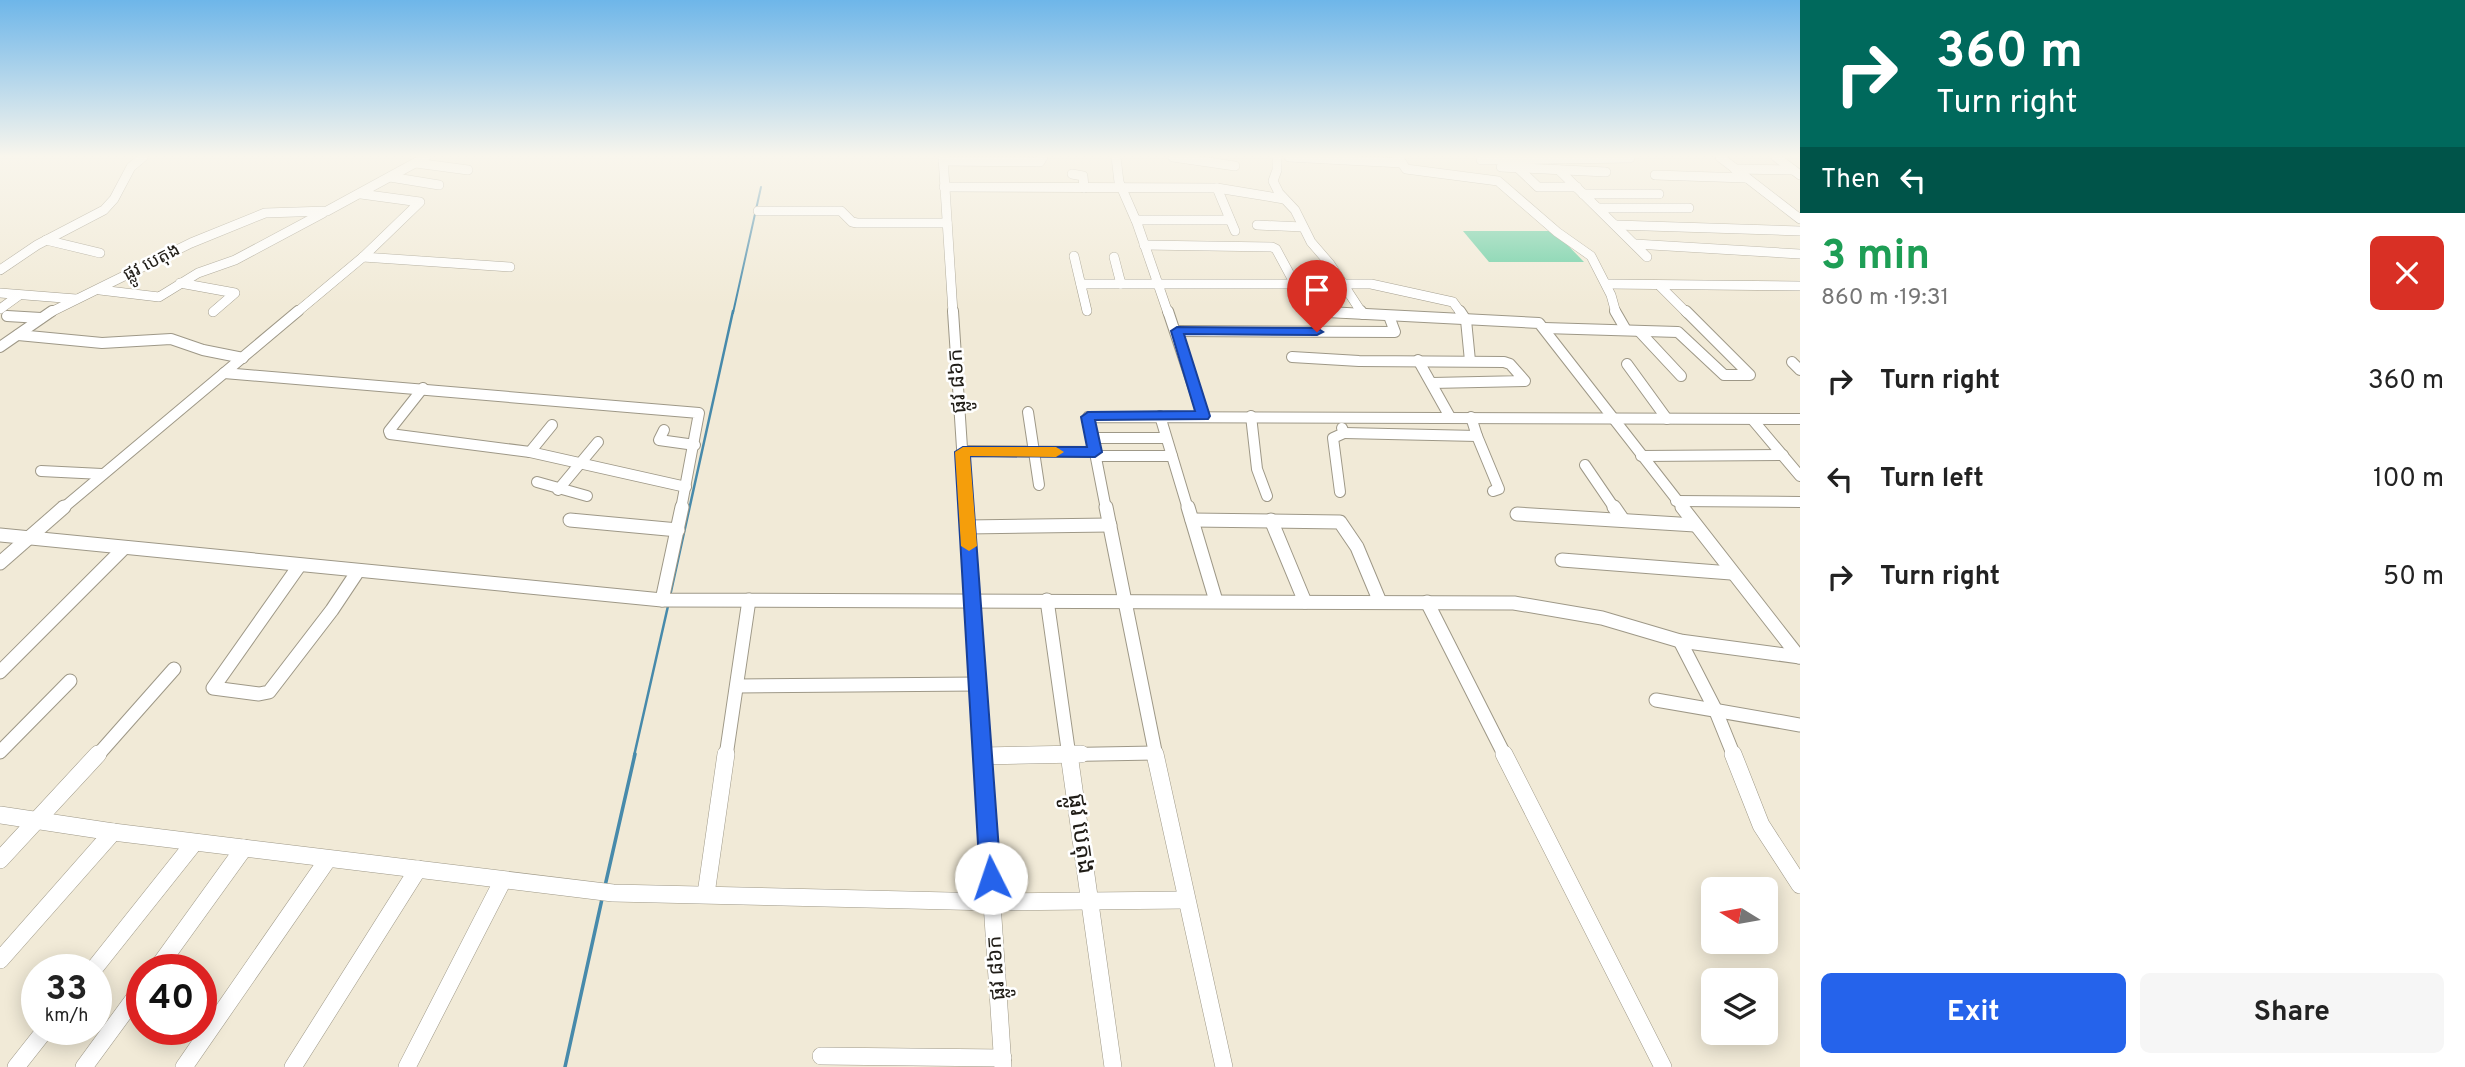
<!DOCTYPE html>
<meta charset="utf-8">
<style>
:root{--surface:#fff;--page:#f6f6f6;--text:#222;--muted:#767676;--accent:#2563eb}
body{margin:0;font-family:Overpass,"Noto Sans Khmer",sans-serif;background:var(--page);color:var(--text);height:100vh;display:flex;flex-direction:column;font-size:26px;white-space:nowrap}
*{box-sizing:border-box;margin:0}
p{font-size:23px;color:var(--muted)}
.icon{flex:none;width:38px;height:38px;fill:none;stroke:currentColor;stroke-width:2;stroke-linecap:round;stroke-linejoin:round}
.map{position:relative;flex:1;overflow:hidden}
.side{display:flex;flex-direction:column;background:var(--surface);width:665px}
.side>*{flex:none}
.guide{background:#00695c;color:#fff;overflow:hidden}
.needle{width:46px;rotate:281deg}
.fabs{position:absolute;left:1701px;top:877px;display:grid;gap:14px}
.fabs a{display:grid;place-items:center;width:77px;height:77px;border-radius:10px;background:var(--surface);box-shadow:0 4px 18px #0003;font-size:35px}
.speed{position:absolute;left:21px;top:954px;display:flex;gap:14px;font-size:35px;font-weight:700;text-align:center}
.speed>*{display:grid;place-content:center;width:91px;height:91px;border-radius:50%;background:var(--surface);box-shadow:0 4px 18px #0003;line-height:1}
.speed small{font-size:18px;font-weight:400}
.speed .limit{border:10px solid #d22;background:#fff;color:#111}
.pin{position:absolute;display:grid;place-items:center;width:60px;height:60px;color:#fff;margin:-72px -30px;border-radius:50% 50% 50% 0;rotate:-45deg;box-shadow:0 0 7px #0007}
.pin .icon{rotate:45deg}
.me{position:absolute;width:77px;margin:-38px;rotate:356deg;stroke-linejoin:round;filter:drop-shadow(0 0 5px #0008)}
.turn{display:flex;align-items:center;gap:24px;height:147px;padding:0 21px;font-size:32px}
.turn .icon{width:91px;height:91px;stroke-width:2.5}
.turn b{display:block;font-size:49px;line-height:60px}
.then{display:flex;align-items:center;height:66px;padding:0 21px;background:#0003;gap:14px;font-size:26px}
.round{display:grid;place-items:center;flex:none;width:74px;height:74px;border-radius:10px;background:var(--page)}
.headline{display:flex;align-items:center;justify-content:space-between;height:119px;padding:0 21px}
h1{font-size:42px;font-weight:700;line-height:52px;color:#1e9e55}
.action{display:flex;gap:14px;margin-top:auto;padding:14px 21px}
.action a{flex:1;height:80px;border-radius:10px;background:var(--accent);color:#fff;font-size:28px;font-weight:700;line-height:80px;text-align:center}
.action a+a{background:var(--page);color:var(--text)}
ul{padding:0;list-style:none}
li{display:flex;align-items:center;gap:21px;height:98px;padding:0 21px}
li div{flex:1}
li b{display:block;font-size:26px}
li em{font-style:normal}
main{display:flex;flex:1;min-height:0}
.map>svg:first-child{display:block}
.green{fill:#69cea3}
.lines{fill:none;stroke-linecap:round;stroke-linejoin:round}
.stream-far2{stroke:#478aab;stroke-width:2}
.stream-far1{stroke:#478aab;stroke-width:2.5}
.stream{stroke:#478aab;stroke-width:3.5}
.minor-far3-casing{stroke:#9e9887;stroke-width:10}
.minor-far2-casing{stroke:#9e9887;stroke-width:12}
.minor-far1-casing{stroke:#9e9887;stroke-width:15}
.minor-casing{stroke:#9e9887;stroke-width:18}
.minor-far3{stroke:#fff;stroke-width:9}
.minor-far2{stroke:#fff;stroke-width:10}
.minor-far1{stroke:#fff;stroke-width:13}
.minor{stroke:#fff;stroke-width:17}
.route{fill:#2563eb;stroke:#184099;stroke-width:2}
.slow{fill:#f59e0b}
.labels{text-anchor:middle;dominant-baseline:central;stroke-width:5;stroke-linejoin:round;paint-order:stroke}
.far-street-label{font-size:18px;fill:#201d17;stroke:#fff}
.street-label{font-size:21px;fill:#201d17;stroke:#fff}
.near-street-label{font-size:24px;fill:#201d17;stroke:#fff}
</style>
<main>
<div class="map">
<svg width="1800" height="1067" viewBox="0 0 1800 1067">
<rect width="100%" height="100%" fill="#f1ead7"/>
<path class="green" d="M1463,231H1554L1584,262H1489Z"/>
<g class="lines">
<path class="stream-far2" d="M733,313L761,187"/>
<g class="stream-far1">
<path d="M670,596L733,311"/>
<path d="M634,756L668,606"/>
</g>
<g class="stream">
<path d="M605,886L635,754"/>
<path d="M565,1067L602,899"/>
</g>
<defs>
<g id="minor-far3">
<path d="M943,157L953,313"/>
<path d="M1116,157L1119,182L1137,223L1168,313"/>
<path d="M1173,157L1235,166"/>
<path d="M1277,157V170L1273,181L1279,193L1295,210L1311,242L1330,264L1362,313"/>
<path d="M1289,157L1402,163"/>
<path d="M1398,157L1406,169L1498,181L1557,232L1591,256L1611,295L1616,313"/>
<path d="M1720,157L1800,219"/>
<path d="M1776,157L1800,175"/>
<path d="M1481,160L1630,158"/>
<path d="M943,161L1040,162L1043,157"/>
<path d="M416,163L468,170"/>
<path d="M1501,167L1606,172"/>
<path d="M1518,168L1538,187H1577"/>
<path d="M1735,169L1793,170"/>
<path d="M1559,170L1647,257"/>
<path d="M1072,174L1083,176L1084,188"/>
<path d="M1655,175L1746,178"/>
<path d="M390,177L439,185"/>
<path d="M944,187L1217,188L1284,199"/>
<path d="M1217,188L1235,231"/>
<path d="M1583,194H1659"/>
<path d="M1598,208H1689"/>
<path d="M758,211H841L852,222L857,223H947"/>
<path d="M1136,220H1230"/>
<path d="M1257,225L1303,227"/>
<path d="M1616,225L1800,231"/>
<path d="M46,240L100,253"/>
<path d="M1635,244L1800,254"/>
<path d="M1144,245L1272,247L1276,249L1295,284"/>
<path d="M1074,256L1087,311"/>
<path d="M363,257L510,267"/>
<path d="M1114,257L1121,284"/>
<path d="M0,270L37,245L104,210L114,199L131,167L143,157"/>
<path d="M180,283L235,293L213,312"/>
<path d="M1081,284H1371L1453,302L1461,313"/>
<path d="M1606,284L1800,286"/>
<path d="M1659,285L1687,313"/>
<path d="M100,290L159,297L198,273L235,260L323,213"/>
<path d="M0,293L76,299"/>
<path d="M0,309L18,296"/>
<path d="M1327,312L1346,313"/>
<path d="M49,313L191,243L265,213L327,211L426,157"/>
<path d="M296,313L363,257L420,202L361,194"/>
</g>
<g id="minor-far2">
<path d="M953,311L966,509"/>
<path d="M1168,311L1203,416"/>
<path d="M1361,311L1363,314"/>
<path d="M1460,311L1466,320L1470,361"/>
<path d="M1615,311L1626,330"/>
<path d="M1327,312L1539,323L1684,509"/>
<path d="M7,316L41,318"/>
<path d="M1544,328L1678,332L1724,375H1750L1686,311"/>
<path d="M1177,331L1395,332L1389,316"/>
<path d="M1639,331L1681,376"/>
<path d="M18,335L102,343L171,339L203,350L243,358"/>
<path d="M0,347L52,311"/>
<path d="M1292,357L1359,361L1504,362L1510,364L1525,381L1432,383"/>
<path d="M1418,360L1450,417"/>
<path d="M1792,362L1800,370"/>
<path d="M1627,364L1667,419"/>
<path d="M224,373L699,413L681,509"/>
<path d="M423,388L389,431L390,434L530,452L686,487"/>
<path d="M1028,412L1039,485"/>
<path d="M1160,416L1188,509"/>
<path d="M1251,416L1257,469L1267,496"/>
<path d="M1752,419L1800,476"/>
<path d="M664,430L659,440L695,445"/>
<path d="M1344,433L1477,436L1471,417"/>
<path d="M1477,436L1499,489L1493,491"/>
<path d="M1092,438H1166"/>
<path d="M963,451L1095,452"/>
<path d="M530,452L552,425"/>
<path d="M1096,456H1172"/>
<path d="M1641,456L1783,455"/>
<path d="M1585,465L1615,509"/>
<path d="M41,471L102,474"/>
<path d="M537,482L587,496"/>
<path d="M558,490L598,442"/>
<path d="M1340,492L1333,438L1344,433L1342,428"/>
<path d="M1676,501L1800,502"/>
<path d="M62,509L298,311"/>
<path d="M1106,509L1088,417L1800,419"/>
</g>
<g id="minor-far1">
<path d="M966,507L982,756"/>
<path d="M1106,507L1156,756"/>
<path d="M1188,507L1216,601"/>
<path d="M1614,507L1623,520"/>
<path d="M1682,507L1799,657"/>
<path d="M1517,514L1695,525"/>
<path d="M570,520L678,530"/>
<path d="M1192,520L1340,522L1357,547L1380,602"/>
<path d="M1271,520L1305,602"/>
<path d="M967,527L1110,525"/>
<path d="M0,535L662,600L1514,603L1602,618L1680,641L1800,657"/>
<path d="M1562,560L1731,573"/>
<path d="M0,563L64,507"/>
<path d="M299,566L213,688L259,694L269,692L332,610L358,571"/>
<path d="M662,600L682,507"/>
<path d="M1047,600L1069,756"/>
<path d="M1427,602L1505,756"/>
<path d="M1680,641L1715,709L1734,756"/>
<path d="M0,672L123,549"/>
<path d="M737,686L978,684"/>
<path d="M1656,700L1800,725"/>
<path d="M0,752L70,681"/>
<path d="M97,756L174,669"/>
<path d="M726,756L749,600"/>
<path d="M982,756L1155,753"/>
</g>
<g id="minor">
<path d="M982,754L1003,1067"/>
<path d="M1069,754L1113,1067"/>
<path d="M1155,754L1224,1067"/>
<path d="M1504,754L1663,1067"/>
<path d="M1733,754L1761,825L1800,885"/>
<path d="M982,756L1081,754"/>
<path d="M0,815L113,832L0,960"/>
<path d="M113,832L613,893L992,902L1186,900"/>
<path d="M0,860L98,754"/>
<path d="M706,894L726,754"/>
<path d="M93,970L194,843"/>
<path d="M156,970L244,848"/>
<path d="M821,1056L1003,1058"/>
<path d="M16,1067L46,1029"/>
<path d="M84,1067L142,988"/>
<path d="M184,1067L328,859"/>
<path d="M293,1067L418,869"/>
<path d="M407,1067L503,880"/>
</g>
</defs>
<use href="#minor-far3" class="minor-far3-casing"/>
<use href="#minor-far2" class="minor-far2-casing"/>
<use href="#minor-far1" class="minor-far1-casing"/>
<use href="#minor" class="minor-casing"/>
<use href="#minor-far3" class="minor-far3"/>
<use href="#minor-far2" class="minor-far2"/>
<use href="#minor-far1" class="minor-far1"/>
<use href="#minor" class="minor"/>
</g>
<linearGradient id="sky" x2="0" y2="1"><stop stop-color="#6eb6e9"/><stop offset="0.51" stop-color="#f9f6ed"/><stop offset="1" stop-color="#f9f6ed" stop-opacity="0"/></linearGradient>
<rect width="1800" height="306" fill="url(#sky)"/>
<path class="route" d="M1177,327L1317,328L1323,332L1317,335L1184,334L1210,416L1208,419L1095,420L1102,452L1095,457L970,456L1001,878L998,885L991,888L983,885L980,878L955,452L963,447H1087L1081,417L1088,412L1195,411L1171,331Z"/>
<path class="slow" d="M963,447H1056L1064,452L1056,457L970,456L977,546L969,551L961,546L955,452Z"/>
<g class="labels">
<g class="far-street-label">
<text transform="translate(152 263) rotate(-27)">ផ្លូវ បេតុង</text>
</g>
<g class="street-label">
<text transform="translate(958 381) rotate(-94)">ផ្លូវ ៨៦ក</text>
<text transform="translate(997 968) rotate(-94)">ផ្លូវ ៨៦ក</text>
</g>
<g class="near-street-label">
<text transform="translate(1080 834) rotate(82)">ផ្លូវ បេតុង</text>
</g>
</g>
</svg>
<div class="fabs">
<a><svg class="needle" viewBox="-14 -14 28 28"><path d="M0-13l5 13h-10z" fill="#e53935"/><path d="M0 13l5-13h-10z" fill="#767676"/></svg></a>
<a><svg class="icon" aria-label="layers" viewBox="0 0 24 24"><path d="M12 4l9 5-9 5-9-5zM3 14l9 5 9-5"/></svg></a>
</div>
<div class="speed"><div>33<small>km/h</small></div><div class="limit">40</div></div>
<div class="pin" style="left:1317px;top:332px;background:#d93025"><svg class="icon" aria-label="arrive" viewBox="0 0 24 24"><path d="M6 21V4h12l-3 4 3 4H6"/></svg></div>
<svg class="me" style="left:991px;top:878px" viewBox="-20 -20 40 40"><circle r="19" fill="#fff"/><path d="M0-13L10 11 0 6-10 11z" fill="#2563eb"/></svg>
</div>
<section class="side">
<div class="guide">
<div class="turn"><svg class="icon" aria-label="right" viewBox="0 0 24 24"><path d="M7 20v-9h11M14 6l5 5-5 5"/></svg><div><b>360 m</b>Turn right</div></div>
<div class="then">Then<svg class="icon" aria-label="left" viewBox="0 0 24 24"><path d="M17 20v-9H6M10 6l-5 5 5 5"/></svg></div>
</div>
<div class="headline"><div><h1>3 min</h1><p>860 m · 19:31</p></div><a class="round" style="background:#d93025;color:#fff"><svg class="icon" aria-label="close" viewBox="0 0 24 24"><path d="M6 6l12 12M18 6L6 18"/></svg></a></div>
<ul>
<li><svg class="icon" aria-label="right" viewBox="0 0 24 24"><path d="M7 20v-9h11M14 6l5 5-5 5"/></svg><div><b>Turn right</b></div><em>360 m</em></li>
<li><svg class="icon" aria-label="left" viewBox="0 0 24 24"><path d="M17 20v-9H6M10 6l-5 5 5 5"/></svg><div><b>Turn left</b></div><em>100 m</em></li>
<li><svg class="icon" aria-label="right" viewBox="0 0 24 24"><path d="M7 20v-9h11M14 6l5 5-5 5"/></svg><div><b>Turn right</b></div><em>50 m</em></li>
</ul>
<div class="action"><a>Exit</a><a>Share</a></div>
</section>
</main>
